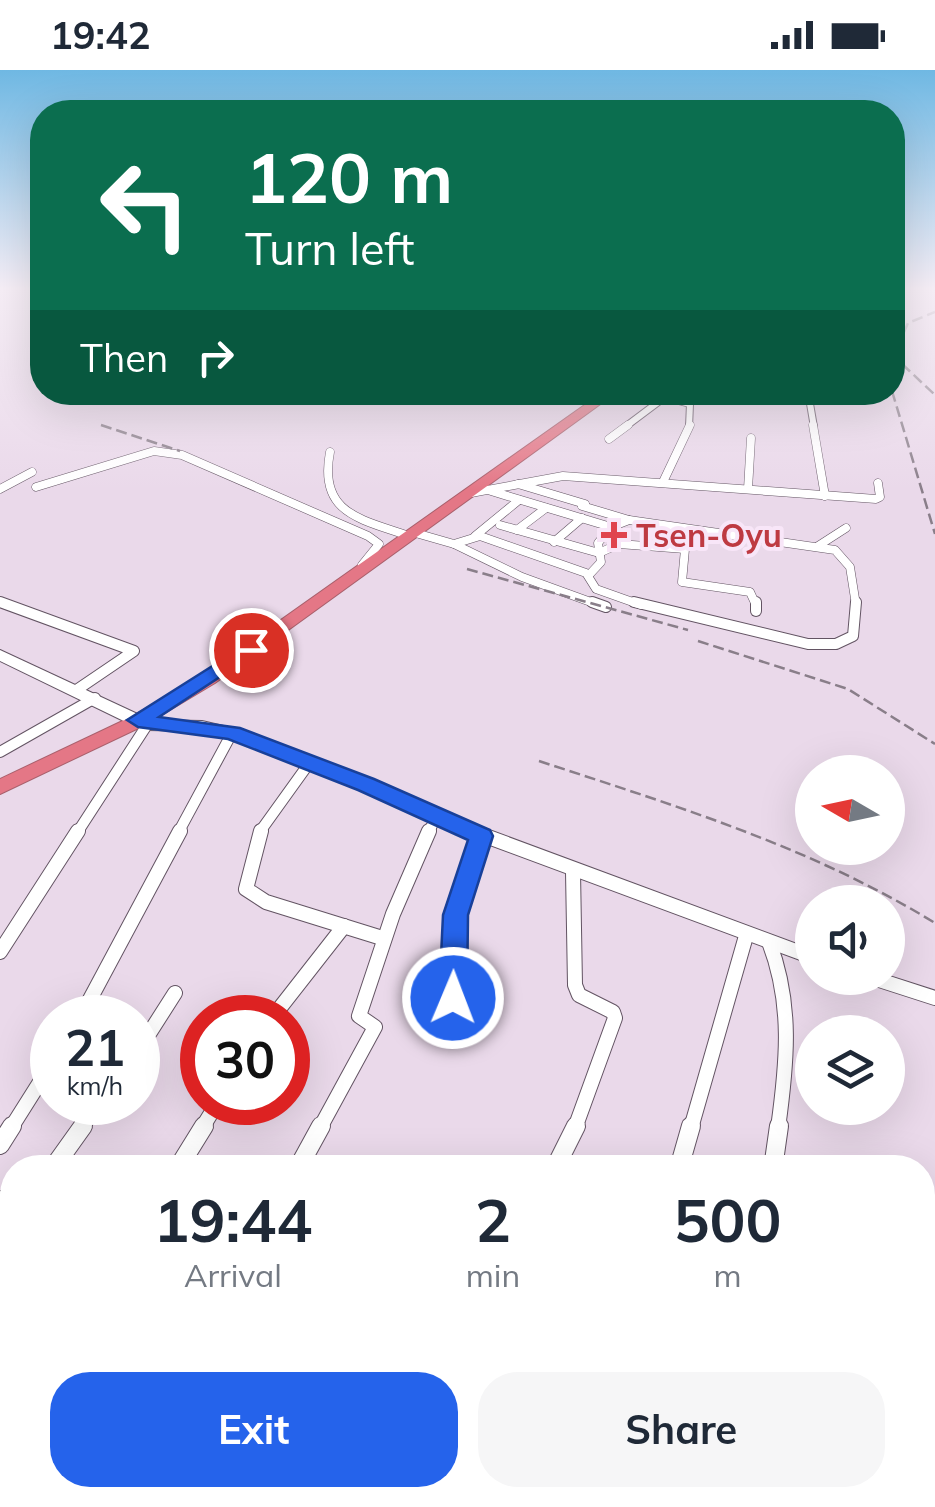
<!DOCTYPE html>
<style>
:root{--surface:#fff;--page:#f6f6f7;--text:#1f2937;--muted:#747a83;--accent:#2563eb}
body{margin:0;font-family:Mulish,sans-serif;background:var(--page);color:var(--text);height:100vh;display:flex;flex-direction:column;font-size:38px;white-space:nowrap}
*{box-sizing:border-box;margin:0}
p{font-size:32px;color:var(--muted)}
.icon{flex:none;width:55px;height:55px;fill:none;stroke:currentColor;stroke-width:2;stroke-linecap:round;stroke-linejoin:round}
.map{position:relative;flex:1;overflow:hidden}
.panel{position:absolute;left:0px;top:1085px;width:935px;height:352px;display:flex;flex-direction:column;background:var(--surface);border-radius:40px 40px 0 0;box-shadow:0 10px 40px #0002}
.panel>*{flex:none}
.guide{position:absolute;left:30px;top:30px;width:875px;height:305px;border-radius:40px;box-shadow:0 10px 40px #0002;background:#0b6e4f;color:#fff;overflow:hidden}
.needle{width:65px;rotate:279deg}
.controls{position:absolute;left:795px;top:685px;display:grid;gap:20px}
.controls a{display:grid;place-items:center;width:110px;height:110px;border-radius:50%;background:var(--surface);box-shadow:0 10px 40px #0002;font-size:50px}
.speed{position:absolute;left:30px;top:925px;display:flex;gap:20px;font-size:50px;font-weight:700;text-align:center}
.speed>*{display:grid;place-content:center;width:130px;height:130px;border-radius:50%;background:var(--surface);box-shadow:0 10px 40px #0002;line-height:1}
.speed small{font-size:25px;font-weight:400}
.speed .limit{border:15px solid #d22;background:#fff;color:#111}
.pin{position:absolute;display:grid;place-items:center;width:85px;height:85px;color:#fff;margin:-42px;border:5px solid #fff;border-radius:50%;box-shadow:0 2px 10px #0007}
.me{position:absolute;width:110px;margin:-55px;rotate:1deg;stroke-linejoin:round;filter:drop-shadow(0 0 8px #0008)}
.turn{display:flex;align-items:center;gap:35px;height:210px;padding:0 50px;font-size:45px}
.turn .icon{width:130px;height:130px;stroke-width:2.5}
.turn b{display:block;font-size:70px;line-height:85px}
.then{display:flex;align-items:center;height:95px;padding:0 50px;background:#0003;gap:20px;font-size:38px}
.eta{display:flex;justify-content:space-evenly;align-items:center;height:170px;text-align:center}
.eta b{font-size:60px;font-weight:700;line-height:70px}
.action{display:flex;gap:20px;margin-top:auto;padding:20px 50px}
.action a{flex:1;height:115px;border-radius:40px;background:var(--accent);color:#fff;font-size:40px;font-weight:700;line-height:115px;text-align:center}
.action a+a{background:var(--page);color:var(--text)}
.status{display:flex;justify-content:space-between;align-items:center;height:70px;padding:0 50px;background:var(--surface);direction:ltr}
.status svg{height:28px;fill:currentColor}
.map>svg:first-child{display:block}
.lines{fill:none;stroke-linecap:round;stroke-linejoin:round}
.street-far4-casing{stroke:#635463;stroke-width:8}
.street-far3-casing{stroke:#635463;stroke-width:9}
.street-far2-casing{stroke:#635463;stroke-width:12}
.street-far1-casing{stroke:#635463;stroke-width:16}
.street-casing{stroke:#635463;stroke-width:20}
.secondary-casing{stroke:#635463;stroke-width:2}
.highway-casing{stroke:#a9606c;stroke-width:2}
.street-far4{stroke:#fff;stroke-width:6}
.street-far3{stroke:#fff;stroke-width:8}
.street-far2{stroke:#fff;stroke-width:10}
.street-far1{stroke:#fff;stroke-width:14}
.street{stroke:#fff;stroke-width:18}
.secondary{fill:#fff;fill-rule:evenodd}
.highway{fill:#e47786;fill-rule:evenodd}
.rail{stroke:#897e89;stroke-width:2.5;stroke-dasharray:11 5;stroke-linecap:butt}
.route{fill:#2563eb;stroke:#184099;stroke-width:2.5}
.health-dot{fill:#e0444e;stroke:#f8e6f8;stroke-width:4}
.labels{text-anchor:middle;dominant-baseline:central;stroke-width:8;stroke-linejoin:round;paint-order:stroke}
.far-health-label{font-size:32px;font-weight:bold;fill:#be3a42;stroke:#f8e6f8;text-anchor:start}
</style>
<div class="status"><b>19:42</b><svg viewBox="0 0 49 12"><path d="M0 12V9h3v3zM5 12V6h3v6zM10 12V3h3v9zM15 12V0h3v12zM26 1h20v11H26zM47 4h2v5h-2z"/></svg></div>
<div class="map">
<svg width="935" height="1437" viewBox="0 0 935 1437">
<rect width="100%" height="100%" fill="#ead9ea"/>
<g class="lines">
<defs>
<g id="street-far4">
<path d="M645,322L690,334L689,357"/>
<path d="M808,322L814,357"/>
<path d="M625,357L665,327"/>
</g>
<g id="street-far3">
<path d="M813,355L825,426"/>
<path d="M609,369L628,355"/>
<path d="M330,382C318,444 361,449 409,466"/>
<path d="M663,412L690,355"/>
<path d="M518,414L585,434"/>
<path d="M36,417L154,381L182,385L368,466L379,474L362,495"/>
<path d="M0,419L32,402"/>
<path d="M748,419L751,368"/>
<path d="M491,421L611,457L629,450L835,480L850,497L856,535"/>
<path d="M471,423L563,406L876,429L880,427L878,413"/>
<path d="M582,436L629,450"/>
<path d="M500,455L599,483L619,474L685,479L689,461"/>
<path d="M517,460L546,438"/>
<path d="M419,464L454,474L480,466L586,503L596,519L641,535"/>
<path d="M475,466L519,430"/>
<path d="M554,472L582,448"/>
<path d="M454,474L522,507L599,535"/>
<path d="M818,476L846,458"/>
<path d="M685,479L682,512L750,522L756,535"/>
<path d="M589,505L601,492L598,473L611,457"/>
<path d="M0,532L7,535"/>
</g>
<g id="street-far2">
<path d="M0,532L134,581L78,619"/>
<path d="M592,532L606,537"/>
<path d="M634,532L808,574H836L853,566L856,532"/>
<path d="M756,532V541"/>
<path d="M147,655L202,656L232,663L478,763"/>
<path d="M0,682L95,628"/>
<path d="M77,763L147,655L143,653"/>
<path d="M178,763L232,663"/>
<path d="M259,763L310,692"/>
<path d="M428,763L437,746"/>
</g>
<g id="street-far1">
<path d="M261,761L246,819L266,832L382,868"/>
<path d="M472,761L812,887"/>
<path d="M573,802L575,915L579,925L613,942L615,948L575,1058"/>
<path d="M769,872C793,934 787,993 778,1058"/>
<path d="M0,882L78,761"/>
<path d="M873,908L935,928"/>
<path d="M80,948L180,761"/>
<path d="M272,948L344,856"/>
<path d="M451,956L454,852L481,766"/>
<path d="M138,981L175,923"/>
<path d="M11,1058L52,993"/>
<path d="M81,1058L100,1032"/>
<path d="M202,1058L218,1032"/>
<path d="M320,1058L375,957L359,946L393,844L429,761"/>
<path d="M691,1058L746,866"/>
</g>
<g id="street">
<path d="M0,1075L12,1056"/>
<path d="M53,1098L83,1056"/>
<path d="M178,1098L204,1056"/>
<path d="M298,1098L321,1056"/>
<path d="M555,1098L576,1056"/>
<path d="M679,1098L691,1056"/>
<path d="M773,1098L779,1056"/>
<path d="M0,1191L12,1197"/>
<path d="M935,1228L930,1285L935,1327"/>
<path d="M490,1425L505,1437"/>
<path d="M275,1437L279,1425"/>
<path d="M433,1437L438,1425"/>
<path d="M684,1437L687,1425"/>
<path d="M772,1437L773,1425"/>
</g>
<g id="secondary">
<path d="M0,580L144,647L146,651L138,656L132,655L0,591Z"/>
<path d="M0,1121L12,1126V1151L0,1146Z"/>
<path d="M542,1425H578L583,1437H548Z"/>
</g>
<path id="highway" d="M603,322H617L215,613L145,655L0,724V709L131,647L203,605Z"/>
</defs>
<use href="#street-far4" class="street-far4-casing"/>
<use href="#street-far3" class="street-far3-casing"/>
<use href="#street-far2" class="street-far2-casing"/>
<use href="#street-far1" class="street-far1-casing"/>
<use href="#street" class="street-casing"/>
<use href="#secondary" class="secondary-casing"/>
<use href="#highway" class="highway-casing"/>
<use href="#street-far4" class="street-far4"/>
<use href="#street-far3" class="street-far3"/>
<use href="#street-far2" class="street-far2"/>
<use href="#street-far1" class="street-far1"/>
<use href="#street" class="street"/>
<use href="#secondary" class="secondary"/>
<use href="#highway" class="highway"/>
<g class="rail">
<path d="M897,278L908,253L935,242"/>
<path d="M902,294L935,325"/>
<path d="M892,321L935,464"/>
<path d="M70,322L88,333"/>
<path d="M101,355L180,381"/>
<path d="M467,499L688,560"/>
<path d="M698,571L848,619L935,674"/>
<path d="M539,691C676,736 811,777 935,853"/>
</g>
</g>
<linearGradient id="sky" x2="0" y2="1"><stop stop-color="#6fb8e3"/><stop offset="0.52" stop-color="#f6eef6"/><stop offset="1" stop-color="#f6eef6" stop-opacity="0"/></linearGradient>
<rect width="935" height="420" fill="url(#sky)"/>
<path class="route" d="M244,576L261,580L159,647L240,658L374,709L490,760L493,766L468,845L467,928L463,935H443L439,928L443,845L468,770L358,720L228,669L138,657L127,650Z"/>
<path class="health-dot" d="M609 450h10v10h10v10h-10v10h-10v-10h-10v-10h10z"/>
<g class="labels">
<g class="far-health-label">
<text x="636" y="465">Tsen-Oyu</text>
</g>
</g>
</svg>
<div class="controls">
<a><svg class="needle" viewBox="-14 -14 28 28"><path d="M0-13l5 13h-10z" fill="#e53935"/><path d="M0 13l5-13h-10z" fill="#747a83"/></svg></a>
<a><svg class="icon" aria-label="sound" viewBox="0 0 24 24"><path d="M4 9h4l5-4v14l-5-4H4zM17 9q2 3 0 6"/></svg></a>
<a><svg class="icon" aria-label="layers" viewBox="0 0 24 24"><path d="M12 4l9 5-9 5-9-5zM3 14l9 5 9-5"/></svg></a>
</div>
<div class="speed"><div>21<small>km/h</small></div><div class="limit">30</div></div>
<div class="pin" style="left:251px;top:580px;background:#d93025"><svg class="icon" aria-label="arrive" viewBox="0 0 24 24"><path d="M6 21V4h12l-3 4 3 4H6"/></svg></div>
<svg class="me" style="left:453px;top:928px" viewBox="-20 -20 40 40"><circle r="17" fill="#2563eb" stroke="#fff" stroke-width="3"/><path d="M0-11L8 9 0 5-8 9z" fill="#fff"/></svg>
<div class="guide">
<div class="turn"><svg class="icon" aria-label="left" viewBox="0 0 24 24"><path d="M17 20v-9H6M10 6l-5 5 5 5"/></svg><div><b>120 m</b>Turn left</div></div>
<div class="then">Then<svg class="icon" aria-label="right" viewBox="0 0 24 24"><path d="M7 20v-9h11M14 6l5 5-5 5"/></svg></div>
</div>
<section class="panel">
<div class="eta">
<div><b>19:44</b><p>Arrival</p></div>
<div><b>2</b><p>min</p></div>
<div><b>500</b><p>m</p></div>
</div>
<div class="action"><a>Exit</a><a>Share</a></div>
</section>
</div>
